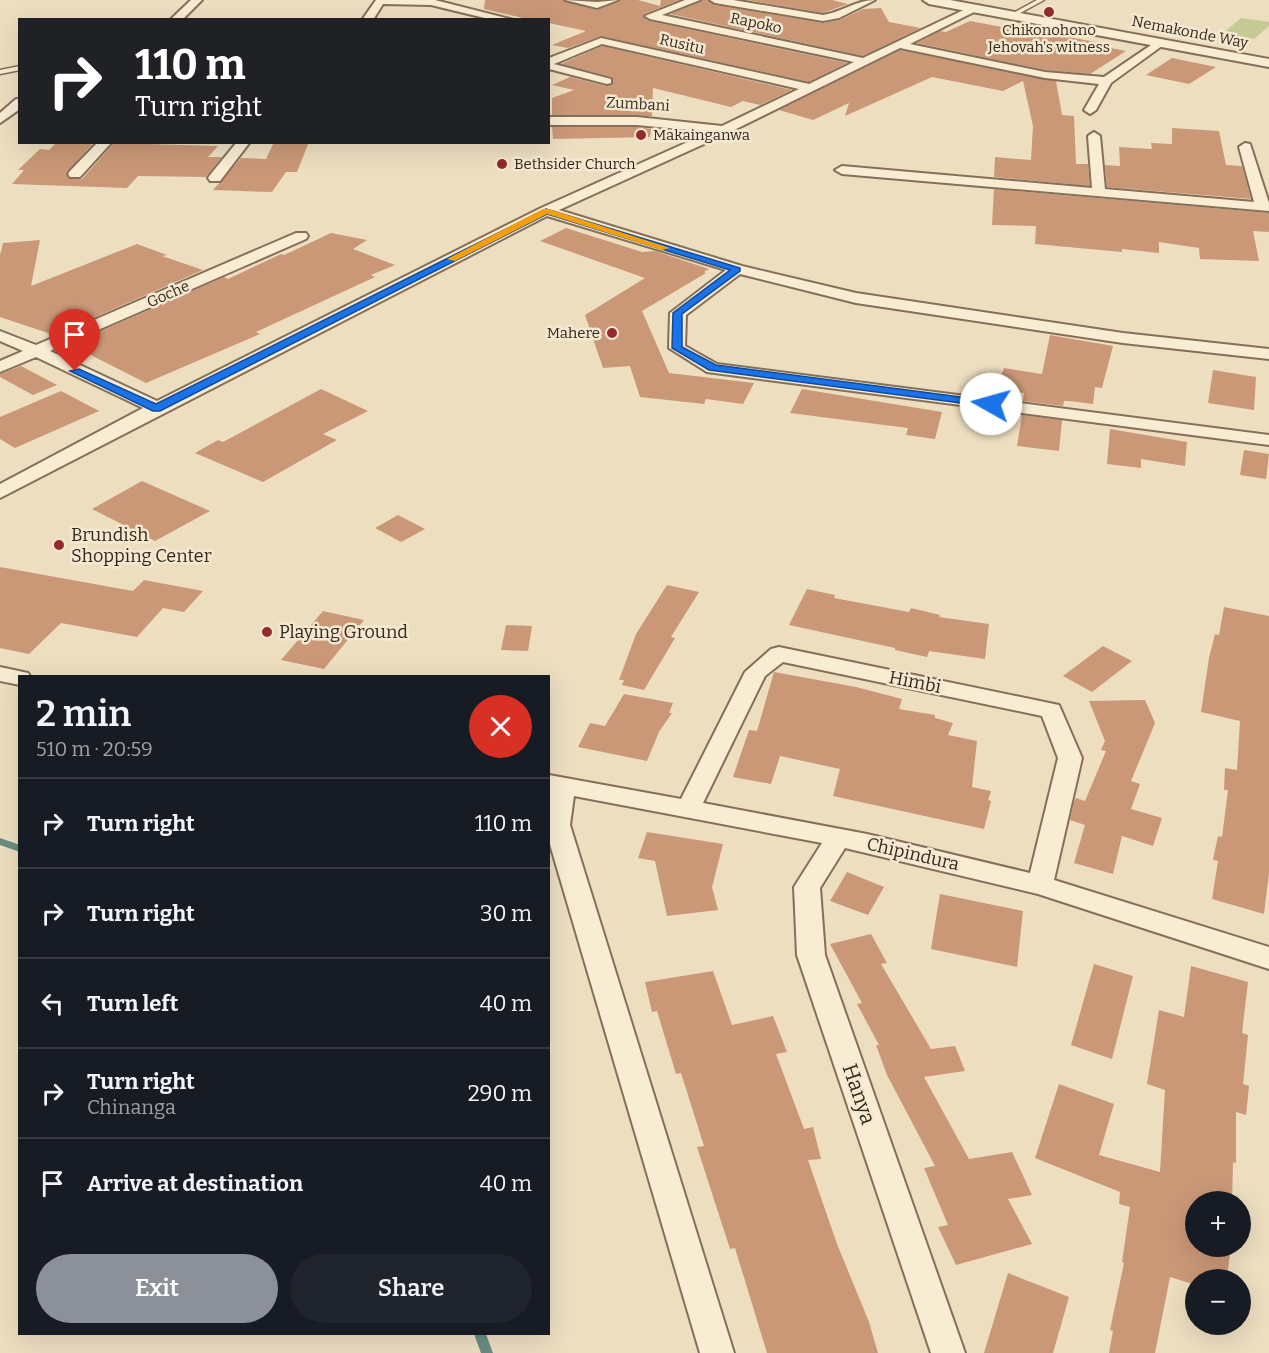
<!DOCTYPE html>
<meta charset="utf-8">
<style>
:root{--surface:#171b24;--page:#20242c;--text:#f1f3f6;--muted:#9ea1a6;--line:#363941;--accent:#8c9099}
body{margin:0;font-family:Bitter,serif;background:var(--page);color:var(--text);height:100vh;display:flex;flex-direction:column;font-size:22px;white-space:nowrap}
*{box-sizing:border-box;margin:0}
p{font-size:20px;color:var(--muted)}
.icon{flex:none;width:33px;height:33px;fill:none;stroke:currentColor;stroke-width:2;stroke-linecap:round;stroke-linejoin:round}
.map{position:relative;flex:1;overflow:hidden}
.sheet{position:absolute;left:18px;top:675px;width:532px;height:660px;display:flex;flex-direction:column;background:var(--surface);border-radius:0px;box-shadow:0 6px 24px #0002}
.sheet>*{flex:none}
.hud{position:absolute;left:18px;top:18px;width:532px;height:126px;border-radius:0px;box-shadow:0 6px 24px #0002;background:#202124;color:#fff;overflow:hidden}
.fabs{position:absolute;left:1185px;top:1191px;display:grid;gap:12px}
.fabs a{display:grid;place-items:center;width:66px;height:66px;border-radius:50%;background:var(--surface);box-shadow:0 6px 24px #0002;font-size:30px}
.pin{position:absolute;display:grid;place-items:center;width:51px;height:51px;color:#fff;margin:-62px -26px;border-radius:50% 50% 50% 0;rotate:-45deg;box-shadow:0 0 6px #0007}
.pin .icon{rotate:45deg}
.me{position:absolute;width:66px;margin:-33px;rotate:277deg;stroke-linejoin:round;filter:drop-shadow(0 0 4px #0008)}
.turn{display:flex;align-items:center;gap:21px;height:126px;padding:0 18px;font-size:27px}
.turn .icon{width:78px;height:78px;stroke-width:2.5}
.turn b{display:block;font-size:42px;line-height:51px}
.round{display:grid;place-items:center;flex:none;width:63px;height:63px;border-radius:32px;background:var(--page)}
.overview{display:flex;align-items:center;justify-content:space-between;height:102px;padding:0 18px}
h1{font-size:36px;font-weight:600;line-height:45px}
.action{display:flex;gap:12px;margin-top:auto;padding:12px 18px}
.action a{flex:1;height:69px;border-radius:36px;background:var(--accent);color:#fff;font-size:24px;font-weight:600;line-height:69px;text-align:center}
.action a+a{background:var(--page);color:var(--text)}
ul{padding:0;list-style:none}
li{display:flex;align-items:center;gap:18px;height:90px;padding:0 18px;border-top:2px solid var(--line)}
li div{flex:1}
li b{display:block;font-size:22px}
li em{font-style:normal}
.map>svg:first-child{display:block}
.green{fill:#c5ca95}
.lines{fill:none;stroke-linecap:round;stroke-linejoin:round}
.stream{fill:#6b8c83;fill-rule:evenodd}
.building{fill:#ca9877}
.service-casing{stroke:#856f59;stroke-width:3}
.minor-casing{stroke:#856f59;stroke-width:4}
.tertiary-casing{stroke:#856f59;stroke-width:4}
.service{fill:#f8ecd3;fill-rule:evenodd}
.minor{fill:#f8ecd3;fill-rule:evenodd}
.tertiary{fill:#f8ecd3;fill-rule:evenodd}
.route{fill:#1a73e8;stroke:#114b97;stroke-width:1.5}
.slow{fill:#f59e0b}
.poi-dot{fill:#932a2d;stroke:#f4e9d0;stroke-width:2}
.labels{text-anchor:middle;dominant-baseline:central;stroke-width:5;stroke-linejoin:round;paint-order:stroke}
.far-street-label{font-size:15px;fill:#35281d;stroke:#f4e9d0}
.far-poi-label{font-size:15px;fill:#35281d;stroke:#f4e9d0;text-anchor:start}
.poi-label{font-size:18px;fill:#35281d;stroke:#f4e9d0;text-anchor:start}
.street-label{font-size:18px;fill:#35281d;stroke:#f4e9d0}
.near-street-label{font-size:21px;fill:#35281d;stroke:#f4e9d0}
</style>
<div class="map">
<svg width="1269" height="1353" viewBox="0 0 1269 1353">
<rect width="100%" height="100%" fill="#eddec0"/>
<path class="green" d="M1241,18L1269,22V26L1254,39L1223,33Z"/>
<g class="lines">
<g class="stream">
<path d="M0,838L20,845V852L0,845Z"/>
<path d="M474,1334H486L493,1353H481Z"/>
</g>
</g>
<g class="building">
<path d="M485,0H563L596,10L620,0H638L660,6L661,0H679L644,14L643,17L650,21L847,63L809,82L601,36L568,48L552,45L586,31L549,23V20H531L484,9Z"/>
<path d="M702,0H708L715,5L823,23L840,20L863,9L881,8L889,22L921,28L863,56L670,14Z"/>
<path d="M747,0H832L848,4L823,13Z"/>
<path d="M970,21L1039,34L1043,32L1111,45L1106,47L1126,51L1090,74L1045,70L917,43L940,31L946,32Z"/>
<path d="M602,46L792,90L760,105L743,101L731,107L653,88L652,116L552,115V98L574,90L552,85L570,77L606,86L613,84L612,77L561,64Z"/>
<path d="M900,50L1056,81L1062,115L1074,116L1076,164H1088L1090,186L994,177L995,157L1031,160L1033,126L1023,81L1003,91L932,77L845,116L849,103L813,120L779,110Z"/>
<path d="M1172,58L1216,67L1189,84L1146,75Z"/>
<path d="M552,127H637L651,129L650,137L553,139Z"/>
<path d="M1172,128L1219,131L1226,165L1242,166L1251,199L1107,187L1105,165L1120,166L1119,147L1152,149L1151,143L1172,144Z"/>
<path d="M57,142H94L66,173L70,179H82L114,143L218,146L208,157H222L206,177L138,176L127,188L12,184L24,170H18L40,149L49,150Z"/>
<path d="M274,142H309L297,172H286L272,192L213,190L241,158L266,159Z"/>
<path d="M994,189L1269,213V232L1253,231L1259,261L1200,259L1199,248L1159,242V253L1122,249V252L1035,244L1036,226L992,225Z"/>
<path d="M566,228L642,252L655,251L709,269L704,272L706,273L642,311L669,373L754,383L743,404L706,399L704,404L640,397L630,366L603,368L585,315L645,278L540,241Z"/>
<path d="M331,233L367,240L353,249L395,265L371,275L375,277L256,332L260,334L146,383L75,347L83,344L76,342L224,277L228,279L281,254L284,255Z"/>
<path d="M40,240L31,286L137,244L167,255L162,256L203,270L54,335L0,317V255L3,243Z"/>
<path d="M1050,335L1113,346L1102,388L1095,387L1093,404L1069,401H1064L1063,406L1023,401L1024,393L996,389L1004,368L1042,374Z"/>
<path d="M21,366L57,385L33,395L0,377V374Z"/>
<path d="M1213,370L1256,377L1254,410L1208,403Z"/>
<path d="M321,389L368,411L323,434L337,440L263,482L195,453L218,440L223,442Z"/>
<path d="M802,389L942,412L935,439L906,435L908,428L790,413Z"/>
<path d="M61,391L99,411L15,448L0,439V417Z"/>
<path d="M1022,415L1062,420L1059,451L1017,446Z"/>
<path d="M1110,429L1187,442L1185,466L1141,459V468L1107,464Z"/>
<path d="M1244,450L1269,454L1266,479L1240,475Z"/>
<path d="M142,481L210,511L155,541L92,509Z"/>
<path d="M398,515L425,529L401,542L375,528Z"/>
<path d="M0,567L133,591L144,580L203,591L184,612L163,608L137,637L61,623L29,654L0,648Z"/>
<path d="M667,585L699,592L671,637L675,638L644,690L622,685L624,680H619L636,634Z"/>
<path d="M807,589L835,595L834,598L909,612L911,608L940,615L939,617L989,624L985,659L929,651L927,657L895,650V648L789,625Z"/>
<path d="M1224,607L1269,616V873L1264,914L1212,899L1218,861L1213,860L1218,836L1222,837L1228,790H1224L1225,768L1237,770L1240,721L1201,712L1209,658L1215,634L1219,635Z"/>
<path d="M323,611L364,620L324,669L281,660Z"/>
<path d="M506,625L532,626L528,651L501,650Z"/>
<path d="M1103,646L1132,661L1092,692L1063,676Z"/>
<path d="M774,672L856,687L902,699L899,709L935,715V718L953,723L948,735L977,741L972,787L991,791L988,800L991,801L984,829L833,796L840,769L780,756L771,784L733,777L749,730L757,731Z"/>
<path d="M624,694L673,703L669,713H672L659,732L647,761L578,747L590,723L605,726Z"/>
<path d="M1145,700L1155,723L1131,781L1140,784L1131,809L1162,818L1153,846L1122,836L1113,874L1074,863L1085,825L1070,820L1074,802L1076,798L1085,801L1106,751L1101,750L1105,741L1089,701Z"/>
<path d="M647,832L723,844L712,887L718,910L667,916L655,861L638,858Z"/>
<path d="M847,872L884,887L868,915L830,901Z"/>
<path d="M940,894L1023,911L1017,967L931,949Z"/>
<path d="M871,934L887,963L881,964L931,1049L955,1046L965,1071L924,1077L969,1159L1012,1152L1032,1195L1008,1199L1032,1244L956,1265L938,1227L948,1225L924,1168L935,1166L887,1075L876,1045H879L857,1004L862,1003L830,944Z"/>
<path d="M1094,964L1133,976L1112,1059L1071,1045Z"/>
<path d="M1191,966L1248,982L1242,1033L1248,1035L1243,1084L1249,1086L1246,1115L1236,1112V1163L1233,1162L1232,1202H1196V1246H1209L1230,1253L1227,1280H1196V1285L1170,1277L1155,1353H1109L1113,1331L1110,1330L1124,1263L1122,1262L1130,1207L1119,1204L1120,1192L1035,1158L1059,1084L1114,1104L1099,1155L1160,1172L1165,1090L1147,1084L1159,1010L1184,1017Z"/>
<path d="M713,971L732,1025L773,1016L787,1052L776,1054L804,1129L813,1127L821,1159L808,1160L837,1244L869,1322L878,1353H767L735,1248L730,1249L697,1147L704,1146L681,1073L676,1074L657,1011L652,1012L645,982Z"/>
<path d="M1008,1273L1069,1297L1053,1353H984Z"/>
</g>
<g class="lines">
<defs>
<g id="service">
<path d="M1037,0H1044L1013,17L1008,16Z"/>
<path d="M20,66V70L0,74V70Z"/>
</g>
<g id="minor">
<path d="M191,0H202L182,20H170Z"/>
<path d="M376,0H435L514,20H493L431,5L383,4L373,20H362Z"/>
<path d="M565,0L597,2L618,0L597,8Z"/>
<path d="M685,0H700L662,15L863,58L972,6L977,9L976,11L910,44L1045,72L1104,77L1157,41L1161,40L1166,43L1111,83L1096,110L1090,114L1084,110L1099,84L1045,78L900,48L728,133L559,210L742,266L856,293L1123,333L1269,349V359L1123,343L856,303L740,274L686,315L685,346L717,364L1269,435V445L707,372L669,348L670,313L726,270L547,216L0,498V484L143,408L36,357L0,372V361L23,351L0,341V331L36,345L296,233H306L308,236L306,239L50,351L157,401L541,208L710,132L637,125H549V117H637L722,126L799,89L602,44L554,64L611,79V83L607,84L549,69V58L601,38L809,84L854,62L650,19L645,16Z"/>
<path d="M710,0H733L823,15C842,12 856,0 875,0L839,18L823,21L715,3Z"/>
<path d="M16,99H20V109L0,123V113Z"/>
<path d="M1094,132L1100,136L1105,189L1254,202L1239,147L1245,143L1250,144L1269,203V211L842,174L835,170L842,166L1092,188L1088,136Z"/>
<path d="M98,142H112L80,177H70L68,174L70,171Z"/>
<path d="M237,142H250L220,181H210L208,178L210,175Z"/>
<path d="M779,647L1059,705L1082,758L1054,880L1269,947V969L1038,894L845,848L820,888L825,955L965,1353H931L797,955L794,887L822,843L574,796L570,825L734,1353H700L549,841V775L681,799L745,672L771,649ZM783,662L1042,716L1058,758L1030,873L867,834L703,803L765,676Z"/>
<path d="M0,667L28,673L30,676H20V685L0,681Z"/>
</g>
<path id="tertiary" d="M923,0H950L1269,59V67L929,4Z"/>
</defs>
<use href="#service" class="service-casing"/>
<use href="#minor" class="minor-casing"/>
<use href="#tertiary" class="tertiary-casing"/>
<use href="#service" class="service"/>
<use href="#minor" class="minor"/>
<use href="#tertiary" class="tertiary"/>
</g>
<path class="route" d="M546,209L740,268V271L682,314V347L716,365L991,401L996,404L991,407L709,370L672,348L673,313L730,270L547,214L160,411H153L70,371L79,369L156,404Z"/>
<path class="slow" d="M543,209H549L670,248L662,250L547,214L455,261L447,259Z"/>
<g class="poi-dot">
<circle cx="1049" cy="12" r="6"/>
<circle cx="641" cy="135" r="6"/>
<circle cx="502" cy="164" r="6"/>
<circle cx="612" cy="333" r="6"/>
<circle cx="59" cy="545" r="6"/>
<circle cx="267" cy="632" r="6"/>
</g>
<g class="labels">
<g class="far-street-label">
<text transform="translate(756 23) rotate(12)">Rapoko</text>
<text transform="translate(1190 32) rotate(11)">Nemakonde Way</text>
<text transform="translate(682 44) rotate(13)">Rusitu</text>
<text transform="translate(638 104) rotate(3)">Zumbani</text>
<text transform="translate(168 294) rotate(-24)">Goche</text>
</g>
<g class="far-poi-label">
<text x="1049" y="30" text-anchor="middle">Chikonohono<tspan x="1049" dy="17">Jehovah's witness</tspan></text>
<text x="653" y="135">Makainganwa</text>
<text x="514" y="164">Bethsider Church</text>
<text x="600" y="333" text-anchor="end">Mahere</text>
</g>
<g class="poi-label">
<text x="71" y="535">Brundish<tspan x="71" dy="21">Shopping Center</tspan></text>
<text x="279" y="632">Playing Ground</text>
</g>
<g class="street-label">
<text transform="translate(915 682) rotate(11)">Himbi</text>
<text transform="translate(913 854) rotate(13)">Chipindura</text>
</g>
<g class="near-street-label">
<text transform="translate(859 1094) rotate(71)">Hanya</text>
</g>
</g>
</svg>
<div class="fabs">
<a>+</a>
<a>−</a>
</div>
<div class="pin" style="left:75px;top:371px;background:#d93025"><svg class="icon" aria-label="arrive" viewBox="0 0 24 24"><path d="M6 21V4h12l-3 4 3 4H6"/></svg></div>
<svg class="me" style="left:991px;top:404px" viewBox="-20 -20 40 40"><circle r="19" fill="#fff"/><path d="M0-13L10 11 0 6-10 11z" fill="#1a73e8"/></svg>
<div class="hud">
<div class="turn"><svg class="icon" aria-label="right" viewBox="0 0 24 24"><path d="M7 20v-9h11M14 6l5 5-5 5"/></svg><div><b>110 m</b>Turn right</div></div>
</div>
<section class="sheet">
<div class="overview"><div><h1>2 min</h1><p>510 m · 20:59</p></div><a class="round" style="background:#d93025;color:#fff"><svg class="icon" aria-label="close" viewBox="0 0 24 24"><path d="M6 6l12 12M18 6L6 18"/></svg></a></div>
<ul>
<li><svg class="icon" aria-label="right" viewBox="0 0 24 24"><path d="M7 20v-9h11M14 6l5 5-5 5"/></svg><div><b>Turn right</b></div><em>110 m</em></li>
<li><svg class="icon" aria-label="right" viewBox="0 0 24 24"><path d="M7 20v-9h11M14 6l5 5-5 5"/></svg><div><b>Turn right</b></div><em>30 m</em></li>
<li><svg class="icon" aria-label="left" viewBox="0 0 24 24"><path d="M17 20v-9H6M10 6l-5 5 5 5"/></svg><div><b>Turn left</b></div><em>40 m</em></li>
<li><svg class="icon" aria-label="right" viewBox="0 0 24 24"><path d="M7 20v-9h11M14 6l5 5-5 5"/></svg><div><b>Turn right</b><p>Chinanga</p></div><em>290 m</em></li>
<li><svg class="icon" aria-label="arrive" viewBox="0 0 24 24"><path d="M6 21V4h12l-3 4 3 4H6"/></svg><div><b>Arrive at destination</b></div><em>40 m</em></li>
</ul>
<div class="action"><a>Exit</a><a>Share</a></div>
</section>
</div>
